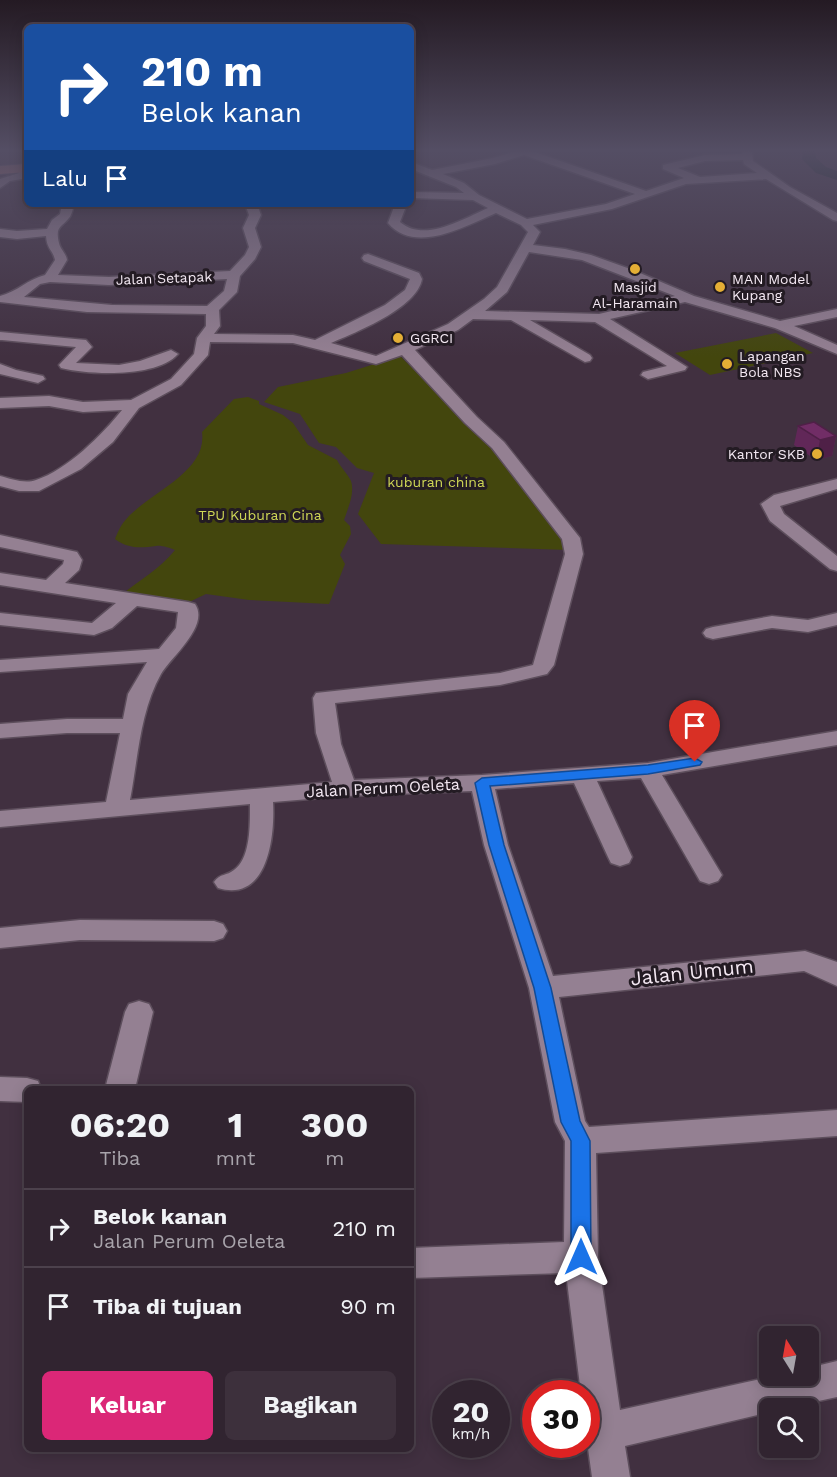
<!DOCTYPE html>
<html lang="id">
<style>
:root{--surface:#312430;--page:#3d303c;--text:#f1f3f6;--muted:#a8a4ab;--line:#4c414c;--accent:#db2777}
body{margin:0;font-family:"Work Sans",sans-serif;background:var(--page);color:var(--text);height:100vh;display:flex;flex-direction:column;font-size:22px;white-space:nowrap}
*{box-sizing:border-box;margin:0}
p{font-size:20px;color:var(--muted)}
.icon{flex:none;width:33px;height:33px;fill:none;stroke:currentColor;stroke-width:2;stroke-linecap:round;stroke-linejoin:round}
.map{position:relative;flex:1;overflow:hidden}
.details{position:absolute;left:24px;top:1086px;width:390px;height:366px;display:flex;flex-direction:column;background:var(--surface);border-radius:9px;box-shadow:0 3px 15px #0003,0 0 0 2px var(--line)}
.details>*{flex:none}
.hud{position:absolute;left:24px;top:24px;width:390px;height:183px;border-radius:9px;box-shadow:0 3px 15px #0003,0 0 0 2px var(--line);background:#1a4fa0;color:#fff;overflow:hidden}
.needle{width:39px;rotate:349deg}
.buttons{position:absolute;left:759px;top:1326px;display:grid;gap:12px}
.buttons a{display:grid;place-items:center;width:60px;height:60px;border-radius:9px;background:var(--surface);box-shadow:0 3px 15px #0003,0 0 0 2px var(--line);font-size:30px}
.speed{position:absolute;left:432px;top:1380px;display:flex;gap:12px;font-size:30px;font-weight:700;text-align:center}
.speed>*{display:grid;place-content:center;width:78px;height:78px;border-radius:50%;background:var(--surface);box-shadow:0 3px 15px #0003,0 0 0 2px var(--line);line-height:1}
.speed small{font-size:15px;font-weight:400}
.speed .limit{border:9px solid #d22;background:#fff;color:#111}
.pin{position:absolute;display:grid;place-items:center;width:51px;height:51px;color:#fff;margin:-62px -26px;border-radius:50% 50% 50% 0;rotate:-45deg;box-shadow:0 0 6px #0007}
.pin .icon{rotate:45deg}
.me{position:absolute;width:66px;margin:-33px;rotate:0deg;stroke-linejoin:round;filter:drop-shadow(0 0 4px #0008)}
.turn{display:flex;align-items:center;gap:21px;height:126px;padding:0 18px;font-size:27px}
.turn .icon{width:78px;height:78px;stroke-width:2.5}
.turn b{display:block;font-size:42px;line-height:51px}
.then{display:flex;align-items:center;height:57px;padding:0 18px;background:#0003;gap:12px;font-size:22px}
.eta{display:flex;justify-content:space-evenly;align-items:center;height:102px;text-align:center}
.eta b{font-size:36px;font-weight:700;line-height:42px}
.cta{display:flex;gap:12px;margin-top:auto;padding:12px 18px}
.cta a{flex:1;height:69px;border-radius:9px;background:var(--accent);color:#fff;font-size:24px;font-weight:700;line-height:69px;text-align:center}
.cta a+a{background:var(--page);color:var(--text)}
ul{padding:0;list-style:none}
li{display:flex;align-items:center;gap:18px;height:78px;padding:0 18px;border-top:2px solid var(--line)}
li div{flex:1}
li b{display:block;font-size:22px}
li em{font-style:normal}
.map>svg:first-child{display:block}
.green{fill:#43460d}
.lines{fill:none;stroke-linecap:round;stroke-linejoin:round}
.river{fill:#0b1d1e;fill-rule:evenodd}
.minor-casing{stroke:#5d4e5c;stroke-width:3}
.highway-casing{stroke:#5d4e5c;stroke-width:2}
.minor{fill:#948092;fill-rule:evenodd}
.highway{fill:#bf7772;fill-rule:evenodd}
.wall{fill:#612758}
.shaded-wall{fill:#4f2047}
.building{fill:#712d66;stroke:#4f2047;stroke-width:1.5}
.route{fill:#1a73e8;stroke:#114b97;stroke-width:1.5}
.poi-dot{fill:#e4ae35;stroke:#231b23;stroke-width:2}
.labels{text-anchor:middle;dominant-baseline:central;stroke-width:6;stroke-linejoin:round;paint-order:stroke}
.far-street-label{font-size:14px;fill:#f4e9f3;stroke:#231b23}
.far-poi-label{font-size:14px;fill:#f4e9f3;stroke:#231b23;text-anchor:start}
.far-park-label{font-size:14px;fill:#cfd755;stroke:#231b23}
.street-label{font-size:16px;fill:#f4e9f3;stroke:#231b23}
.near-street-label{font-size:20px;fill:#f4e9f3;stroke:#231b23}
</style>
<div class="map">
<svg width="837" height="1477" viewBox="0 0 837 1477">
<rect width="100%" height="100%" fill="#413040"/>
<g class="green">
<path d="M776,333L813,353L710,375L675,353Z"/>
<path d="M400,356L490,444L569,550L381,544L358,514L374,473L357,468L336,447L319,443L300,414L264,402L278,387L346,373Z"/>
<path d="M248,397L259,401V404L283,415L293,423L308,445L337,460C341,468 348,474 351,481C355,493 348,508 344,520L350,526L351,534L340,555L345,564L329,604L249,600L206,594L187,603L120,596C139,580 160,569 175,550C170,548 161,545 156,546C141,548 128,549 115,539C117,534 120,527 123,523C144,494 208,474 202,432L234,399Z"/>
</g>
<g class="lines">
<path class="river" d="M803,151H815L816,158L826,167L837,171V180L816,173L802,159Z"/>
<defs>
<g id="minor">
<path d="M517,151H532L646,191L684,178L663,169V165L705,155L742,154V151H752L753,161L790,187L837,213V221L833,220L766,179L686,184L612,209L533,225L540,232L533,245L565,249L591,255L633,270L694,296L780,321L837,309V317L794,326L837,345V354L775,328L685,302L610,319L687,367L685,370L648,379L641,375L643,372L667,366L595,322L530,320L590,355L592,358L590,361L585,362L511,320L473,319L458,330L415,350L477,417L504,442L580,538L583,554L554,665L547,674L500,685L335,703L341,744L354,780L482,775L648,763L837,731V745L662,775L722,875L718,881L709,884L700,881L641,778L597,781L632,857L629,863L620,866L611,863L608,857L574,783L495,789L508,845L553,976L805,951L837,962V986L804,971L559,997L585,1121L589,1127L837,1110V1136L596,1153L598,1257L620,1410L774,1376H808V1368L837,1361V1397L786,1408H770V1412L625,1446L630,1477H592L586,1434V1394H581L566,1273L411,1278V1248L564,1242L565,1141L555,1122L529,988L484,845L472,791L346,796L273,802C275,836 268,903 218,888L214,882C220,873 227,876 234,870C251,858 250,823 250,804L0,827V811L106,802L120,733H67L0,738V724L67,719H123L128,694L147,662L0,672V660L159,649L176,628L178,612L137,606L112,628L94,635L0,625V613L92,623L116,603L0,585V573L46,580L63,564L64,560L0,547V535L77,552L82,560L79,570L65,583L188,602L195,604C210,626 171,657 161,674C140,711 138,758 130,800L332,782L316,733L313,698L316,693L500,673L533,665L565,554L562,539L492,448L465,423L402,355L376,364L293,343L210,342L208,355L181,385L139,408L113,442L81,469L39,491H19L0,486V476C11,479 25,484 36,480C67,470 102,435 122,410L83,412L49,406L0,408V398L49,396L83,402L131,400L171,379L194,354L197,338L206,326V314L87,312L0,302V296C17,292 28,279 45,275L55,260C53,250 47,250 46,236L17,239L0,237V229L17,231L47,229L52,220L60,214L62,204H74C73,208 72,215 69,218C61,228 55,226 59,243C60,249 66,253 67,260L58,275L109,277L230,271L245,255L249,247L243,228L249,215L245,204H257L261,215L255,228L261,247L255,259L240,276L237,292L219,310L220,326L214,334L293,335L315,340L385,305L405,290L410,279L364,261L362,258L364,255L368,254L419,273L422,279C417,308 357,332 331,343L376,356L448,324L484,299L497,287L528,232L521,225L496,213C466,226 415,255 388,223L395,204H407L400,222C424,243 463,219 488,208L473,200L411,198V192L464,193L456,187L411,169V162L432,170L493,158ZM524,155L635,194L606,204L527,219L479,195L464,183L443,174L495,164ZM743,160L744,164L757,173L700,177L678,168L705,161ZM529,252L582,260L675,296L599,314L485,311L507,292ZM227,279L224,291L207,306L112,305L24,297L40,284L50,282L109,285Z"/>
<path d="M22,165L27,168V178L10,181L0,188V179L19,173L17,168Z"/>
<path d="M0,332L86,340L92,347L76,363L119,365L140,361L171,350L178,354C157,378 89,375 61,368L59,365L76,347L2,340H0Z"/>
<path d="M0,364L16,370L43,376L45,379L38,383L0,374Z"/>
<path d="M837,479V489L780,506L784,514L837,556V571L830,569L770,521L761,504L774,495Z"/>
<path d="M837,613V625L808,632L772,628L713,639L706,637L703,633L706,629L713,627L772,616L808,620Z"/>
<path d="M80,920L214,921L223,924L227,931L223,938L214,941L80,940L0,948V928Z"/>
<path d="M139,1001L149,1004L153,1012L135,1089H105L125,1012L129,1004Z"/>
<path d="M0,1077L27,1078L38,1081L41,1089H27V1102L0,1101Z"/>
</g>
<path id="highway" d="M27,164V172L0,174V166Z"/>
</defs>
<use href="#minor" class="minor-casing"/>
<use href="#highway" class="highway-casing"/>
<use href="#minor" class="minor"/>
<use href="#highway" class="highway"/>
</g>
<path class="wall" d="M798,426L836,436L832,456L816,460L794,445Z"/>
<path class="shaded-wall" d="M836,436L832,456L816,460L820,440Z"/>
<path class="building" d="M814,422L836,436L820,440L798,426Z"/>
<linearGradient id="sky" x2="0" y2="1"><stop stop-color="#241a23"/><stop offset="0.42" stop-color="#544e64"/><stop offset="1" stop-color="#544e64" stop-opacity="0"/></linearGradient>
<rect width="837" height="357" fill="url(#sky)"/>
<path class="route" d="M695,758L702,762L700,765L648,774L490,786L504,845L551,988L580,1121L590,1141L591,1257L588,1264L581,1266L574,1264L571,1257V1141L561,1122L534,988L489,845L475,783L482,778L648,765Z"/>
<g class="poi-dot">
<circle cx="635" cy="269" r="6"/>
<circle cx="720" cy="287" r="6"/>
<circle cx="398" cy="338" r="6"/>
<circle cx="727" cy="364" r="6"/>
<circle cx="817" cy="454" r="6"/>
</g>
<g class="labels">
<g class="far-street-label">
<text transform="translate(164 278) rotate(-2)">Jalan Setapak</text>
</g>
<g class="far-poi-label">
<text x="732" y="279">MAN Model<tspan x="732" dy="16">Kupang</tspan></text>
<text x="635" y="287" text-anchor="middle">Masjid<tspan x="635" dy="16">Al-Haramain</tspan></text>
<text x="410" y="338">GGRCI</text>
<text x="739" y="356">Lapangan<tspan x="739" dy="16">Bola NBS</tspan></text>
<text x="805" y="454" text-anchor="end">Kantor SKB</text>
</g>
<g class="far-park-label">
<text x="436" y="482">kuburan china</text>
<text x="260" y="515">TPU Kuburan Cina</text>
</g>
<g class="street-label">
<text transform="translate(383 788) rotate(-3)">Jalan Perum Oeleta</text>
</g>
<g class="near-street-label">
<text transform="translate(692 972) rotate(-6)">Jalan Umum</text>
</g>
</g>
</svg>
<div class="buttons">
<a><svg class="needle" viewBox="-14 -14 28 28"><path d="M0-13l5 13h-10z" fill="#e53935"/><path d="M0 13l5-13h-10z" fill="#a8a4ab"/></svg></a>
<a><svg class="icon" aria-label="search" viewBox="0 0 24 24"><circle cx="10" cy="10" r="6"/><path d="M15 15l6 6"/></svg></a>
</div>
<div class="speed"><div>20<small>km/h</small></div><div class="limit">30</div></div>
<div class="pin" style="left:695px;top:762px;background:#d93025"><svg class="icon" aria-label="arrive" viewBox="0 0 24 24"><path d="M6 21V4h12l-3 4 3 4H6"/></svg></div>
<svg class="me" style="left:581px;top:1257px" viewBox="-20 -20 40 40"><path d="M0-17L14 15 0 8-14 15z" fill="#1a73e8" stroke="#fff" stroke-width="4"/></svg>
<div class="hud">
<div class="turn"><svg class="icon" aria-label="right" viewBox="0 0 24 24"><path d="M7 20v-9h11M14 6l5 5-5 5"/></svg><div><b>210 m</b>Belok kanan</div></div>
<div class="then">Lalu<svg class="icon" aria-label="arrive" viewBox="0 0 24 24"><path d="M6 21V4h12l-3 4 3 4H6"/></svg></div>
</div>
<section class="details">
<div class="eta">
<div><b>06:20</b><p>Tiba</p></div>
<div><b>1</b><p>mnt</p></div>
<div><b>300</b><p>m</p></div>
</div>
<ul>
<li><svg class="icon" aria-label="right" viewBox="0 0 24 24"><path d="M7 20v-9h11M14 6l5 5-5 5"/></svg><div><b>Belok kanan</b><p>Jalan Perum Oeleta</p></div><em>210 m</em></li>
<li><svg class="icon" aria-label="arrive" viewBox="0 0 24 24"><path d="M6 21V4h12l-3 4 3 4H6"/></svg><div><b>Tiba di tujuan</b></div><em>90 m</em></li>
</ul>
<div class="cta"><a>Keluar</a><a>Bagikan</a></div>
</section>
</div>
